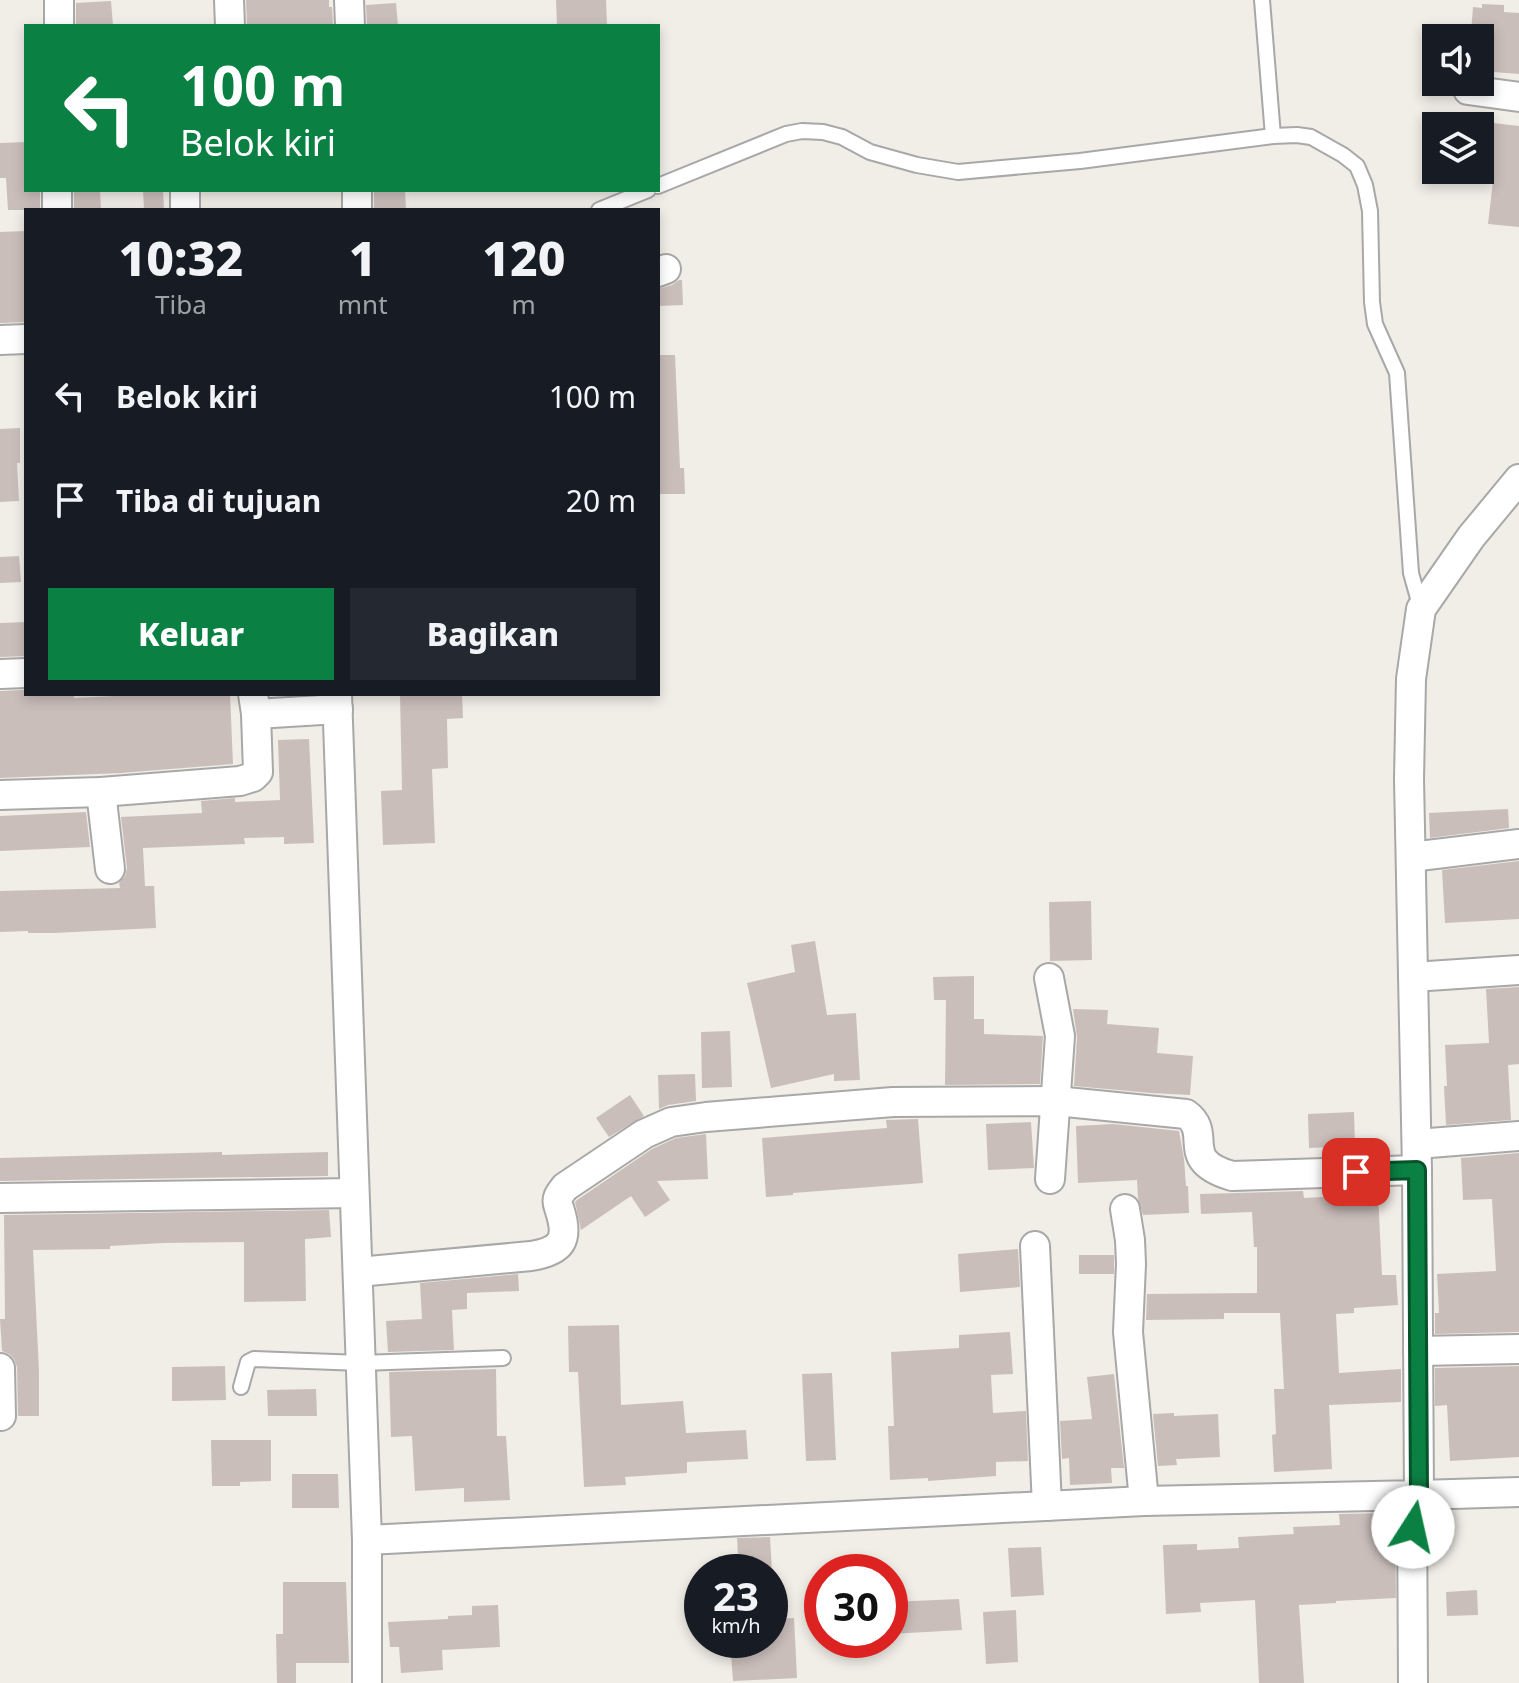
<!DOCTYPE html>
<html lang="id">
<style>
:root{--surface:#171b24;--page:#242831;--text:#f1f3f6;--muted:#9ea1a6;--accent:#0b8043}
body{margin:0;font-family:"Noto Sans",sans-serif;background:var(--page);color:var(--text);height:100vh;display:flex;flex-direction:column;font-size:30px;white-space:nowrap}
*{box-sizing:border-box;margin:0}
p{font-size:26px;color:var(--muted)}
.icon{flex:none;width:44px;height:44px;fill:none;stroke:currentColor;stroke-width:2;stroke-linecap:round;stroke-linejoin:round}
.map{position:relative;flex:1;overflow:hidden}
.sheet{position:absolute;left:24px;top:208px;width:636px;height:488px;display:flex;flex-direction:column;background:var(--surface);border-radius:0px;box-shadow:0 4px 12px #0003}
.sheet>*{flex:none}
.hud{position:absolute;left:24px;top:24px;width:636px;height:168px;border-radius:0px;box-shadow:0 4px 12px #0003;background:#0b8043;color:#fff;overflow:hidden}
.fabs{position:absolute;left:1422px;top:24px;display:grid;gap:16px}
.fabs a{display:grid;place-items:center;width:72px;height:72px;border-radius:0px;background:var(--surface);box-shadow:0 4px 12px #0003;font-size:40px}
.speed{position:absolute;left:684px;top:1554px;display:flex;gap:16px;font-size:40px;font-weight:700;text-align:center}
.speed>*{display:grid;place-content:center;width:104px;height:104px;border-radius:50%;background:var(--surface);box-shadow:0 4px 12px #0003;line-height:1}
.speed small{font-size:20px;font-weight:400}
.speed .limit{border:12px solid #d22;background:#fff;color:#111}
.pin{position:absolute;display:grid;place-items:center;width:68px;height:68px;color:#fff;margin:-34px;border-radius:16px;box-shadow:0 4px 12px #0006}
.me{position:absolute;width:88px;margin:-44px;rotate:10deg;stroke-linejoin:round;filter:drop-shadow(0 0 6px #0008)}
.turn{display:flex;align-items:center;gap:28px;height:168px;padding:0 24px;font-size:36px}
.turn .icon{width:104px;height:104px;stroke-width:2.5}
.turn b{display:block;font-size:56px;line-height:68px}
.eta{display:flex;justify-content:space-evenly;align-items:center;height:136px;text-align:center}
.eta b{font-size:48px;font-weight:800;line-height:56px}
.action{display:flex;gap:16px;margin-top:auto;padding:16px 24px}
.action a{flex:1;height:92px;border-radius:0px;background:var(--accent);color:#fff;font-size:32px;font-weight:800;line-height:92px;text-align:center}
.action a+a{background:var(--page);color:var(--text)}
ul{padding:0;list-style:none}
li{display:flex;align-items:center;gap:24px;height:104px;padding:0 24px}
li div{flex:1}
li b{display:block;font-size:30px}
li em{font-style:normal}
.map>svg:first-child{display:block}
.building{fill:#cabeba}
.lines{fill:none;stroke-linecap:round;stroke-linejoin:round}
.service-casing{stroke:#a8a8a8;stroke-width:18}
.minor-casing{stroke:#a8a8a8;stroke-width:32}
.service{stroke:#fff;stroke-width:14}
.minor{stroke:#fff;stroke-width:28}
.route-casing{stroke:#07532c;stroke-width:20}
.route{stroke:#0b8043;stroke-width:14}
</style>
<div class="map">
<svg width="1519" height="1683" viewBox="0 0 1519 1683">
<rect width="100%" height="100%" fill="#f1ede7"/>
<g class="building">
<path d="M246,0H329V7H332L333,26H247Z"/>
<path d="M556,0H606L607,26H557Z"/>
<path d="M111,1L113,26H76V3Z"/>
<path d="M396,3L398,26H367L366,5Z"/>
<path d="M1482,4L1504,5V12L1519,13V74L1480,71V34L1471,33L1473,7L1482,8Z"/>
<path d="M1485,122L1519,126V227L1488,224L1493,181L1487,180L1491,147L1483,146Z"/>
<path d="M26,142V190H40V210H8L6,178H0V143Z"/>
<path d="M74,190H100L101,210H74Z"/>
<path d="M143,190H163L164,210H144Z"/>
<path d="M374,190H405L406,210H374Z"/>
<path d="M26,231V322L0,323V232Z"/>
<path d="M679,280H682L683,305L658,306V289L672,285Z"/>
<path d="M658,355H675L680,468H684L685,494H658Z"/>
<path d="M20,428V463H17L19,501L0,502V429Z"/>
<path d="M19,556L21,582L0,583V557Z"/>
<path d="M26,622V656L0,657V623Z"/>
<path d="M24,690V694H74V698L156,694H230L233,764L121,773L0,778V691Z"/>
<path d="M400,694H462L463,718L447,719L448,768L432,769L435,843L383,845L381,791L402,790Z"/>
<path d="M309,739L314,843L284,844V837L244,838L245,844L143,848L145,886H154L156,928L54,933H28V931L0,932V891L120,888L119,883L125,876L127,868L121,817L202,813L201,801L235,798V802L280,800L278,740Z"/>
<path d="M1508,809L1509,828L1430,838L1429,813Z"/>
<path d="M86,812L90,847L0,851V816Z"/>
<path d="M1519,861V919L1445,923L1442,870Z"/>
<path d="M1091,901L1092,960L1050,961L1049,902Z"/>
<path d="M815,941L827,1015L856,1013L860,1080L834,1081V1074L771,1088L747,983L795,972L791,945Z"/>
<path d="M974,976V1019H984V1034L1043,1036L1040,1084L945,1085L946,1000H934L933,977Z"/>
<path d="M1519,987V1064L1508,1065L1511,1120L1446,1125L1444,1086H1447L1445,1045L1489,1043L1486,989Z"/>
<path d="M1073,1009L1108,1010L1107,1024L1159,1028L1157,1053L1193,1056L1190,1095L1151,1093L1074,1086L1077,1037Z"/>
<path d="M730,1031L732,1087L702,1088L701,1032Z"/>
<path d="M695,1074L696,1101L668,1105L659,1109L658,1075Z"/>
<path d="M630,1095L644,1116L609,1137L596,1118Z"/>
<path d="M1354,1112L1355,1146L1309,1148L1308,1114Z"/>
<path d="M918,1119L923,1183L793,1193V1195L766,1197L762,1138L887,1128L886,1120Z"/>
<path d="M1031,1122L1034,1168L988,1170L986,1124Z"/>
<path d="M1113,1124L1179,1131L1184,1159L1186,1186H1188L1189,1213L1143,1215L1138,1198L1137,1180L1078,1183L1076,1126Z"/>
<path d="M706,1134L708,1179L657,1181L670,1200L645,1217L631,1196L581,1230L575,1202L577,1200L652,1149L676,1138Z"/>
<path d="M222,1152V1155L328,1152V1176L0,1181V1158Z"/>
<path d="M1519,1153V1332L1435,1334V1313H1439L1437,1274L1496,1271L1492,1199L1463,1200L1461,1158Z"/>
<path d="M1303,1191L1304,1198L1378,1194L1382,1275H1396L1398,1305L1354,1308V1313L1336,1314L1339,1373L1401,1369V1402L1329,1405L1332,1469L1274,1472L1272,1435L1276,1434L1274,1389H1284L1280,1313H1224V1319L1146,1320L1147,1294L1257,1293V1247H1254L1252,1212L1201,1214L1200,1194Z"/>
<path d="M329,1210L331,1237L305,1239L306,1301L244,1302V1242L163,1243L110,1246V1249L33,1250L39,1370V1416H18L17,1367L14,1359L9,1354L2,1351L0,1319H5L4,1215Z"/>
<path d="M1018,1249L1020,1287L960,1292L958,1254Z"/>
<rect x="1079" y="1255" width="35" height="19"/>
<path d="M518,1274L519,1291L467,1293V1309L452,1310L454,1350L388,1352L386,1321L422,1319L420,1283Z"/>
<path d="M619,1325L621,1405L683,1401L686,1433L746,1430L748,1459L687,1462V1473L625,1477L626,1485L584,1487L578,1372H569L568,1326Z"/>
<path d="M1010,1332L1013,1374L991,1375L993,1413L1026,1411L1028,1461L996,1462V1476L928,1481V1478L890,1480L888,1426H894L891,1352L959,1348V1335Z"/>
<path d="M225,1366L226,1400L172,1401V1367Z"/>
<path d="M1519,1366V1457L1450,1461L1447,1405L1435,1406V1368Z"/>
<path d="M496,1369L497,1436H506L510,1500L464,1502V1488L415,1491L412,1436L391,1437L389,1372Z"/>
<path d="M832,1373L836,1460L806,1461L802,1374Z"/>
<path d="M1114,1374L1124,1468H1111L1112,1483L1070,1485L1069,1458L1062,1459L1060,1421L1092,1419L1087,1377Z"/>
<path d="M316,1389L317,1416H268L267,1390Z"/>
<path d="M1174,1413V1416L1218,1414L1220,1457L1176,1459L1177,1465L1158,1466L1153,1414Z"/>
<path d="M211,1440H271V1481L240,1482V1486H212Z"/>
<path d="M292,1474H338L339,1508H292Z"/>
<path d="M1395,1513L1396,1598L1336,1601V1603L1299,1605L1304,1683H1259L1255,1600L1200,1603L1201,1612L1166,1614L1163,1545L1197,1544V1550L1239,1548L1238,1537L1294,1534L1293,1527L1340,1525L1339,1514Z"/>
<path d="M770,1537L772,1572H739L737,1538Z"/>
<path d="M1041,1547L1044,1595L1011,1597L1008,1548Z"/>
<path d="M283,1582H346L349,1663H296V1683H277L276,1634H283Z"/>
<path d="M1477,1590L1478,1615L1447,1616L1446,1592Z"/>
<path d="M959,1599L962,1630L890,1634V1602Z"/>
<path d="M498,1605L500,1647L442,1650L443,1670L401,1673L399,1647H390L388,1622L448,1619V1616L472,1615V1606Z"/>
<path d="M1016,1610L1018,1662L986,1664L983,1612Z"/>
<path d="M794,1618L797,1678L733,1681L730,1640H770V1619Z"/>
</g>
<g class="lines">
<defs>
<g id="service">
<path d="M1262,0L1273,136"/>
<path d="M658,186L786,134L802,131L823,132L842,137L870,152L917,165L958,172L1080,161L1273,136L1297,135L1311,137L1343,155L1357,166L1365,185L1370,211L1372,302L1375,324L1397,373L1411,573L1421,609"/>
<path d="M599,210L648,190"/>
<path d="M241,1387L248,1362L254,1359L361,1363L503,1358"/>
</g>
<g id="minor">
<path d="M229,0L230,26"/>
<path d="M349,0L350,26"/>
<path d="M59,26V0"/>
<path d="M1468,90L1519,97"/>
<path d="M185,190V210"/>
<path d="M357,190V210"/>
<path d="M57,210V190"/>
<path d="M658,272L666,269"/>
<path d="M0,340L26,339"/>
<path d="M0,674L26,673"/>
<path d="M337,694L367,1540"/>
<path d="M256,714L338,709"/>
<path d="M101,792L110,869"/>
<path d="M0,795L101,792L240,781L253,777L258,772L256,714L253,694"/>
<path d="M1411,857L1519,844"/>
<path d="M1413,977L1519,970"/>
<path d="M1049,978L1060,1036L1050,1179"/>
<path d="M1417,1144L1519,1136"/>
<path d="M0,1198L354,1193"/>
<path d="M1125,1209L1130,1240L1131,1264L1128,1332L1144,1501"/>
<path d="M1035,1246L1047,1506"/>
<path d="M358,1272L531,1256C562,1251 569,1240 560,1211C559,1207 556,1202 558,1198C558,1195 563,1190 565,1187L644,1134L671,1122L706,1117L893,1102L1056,1101L1186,1114C1214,1134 1177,1160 1232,1176L1417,1170"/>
<path d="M1418,1351L1519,1349"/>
<path d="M0,1368L1,1416"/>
<path d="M1419,1495L1519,1492"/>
<path d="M1412,1496L1413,1683"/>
<path d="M367,1683V1540L1144,1501L1419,1495L1417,1170L1409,779L1411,679L1421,609L1471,537L1519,479"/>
</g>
</defs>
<use href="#service" class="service-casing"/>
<use href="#minor" class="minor-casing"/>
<use href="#service" class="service"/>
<use href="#minor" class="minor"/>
</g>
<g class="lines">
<defs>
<path id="route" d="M1356,1172L1417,1170L1419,1495L1412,1496L1413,1527"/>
</defs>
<use href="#route" class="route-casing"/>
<use href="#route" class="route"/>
</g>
</svg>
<div class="fabs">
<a><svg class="icon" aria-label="sound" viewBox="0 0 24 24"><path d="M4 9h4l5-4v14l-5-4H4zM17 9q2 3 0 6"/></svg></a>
<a><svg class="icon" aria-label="layers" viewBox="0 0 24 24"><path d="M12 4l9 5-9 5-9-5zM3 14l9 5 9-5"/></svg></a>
</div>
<div class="speed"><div>23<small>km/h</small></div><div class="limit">30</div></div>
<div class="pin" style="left:1356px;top:1172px;background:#d93025"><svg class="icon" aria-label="arrive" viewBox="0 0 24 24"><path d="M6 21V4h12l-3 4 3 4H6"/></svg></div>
<svg class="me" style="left:1413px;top:1527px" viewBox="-20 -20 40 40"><circle r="19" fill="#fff"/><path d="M0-13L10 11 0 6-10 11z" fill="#0b8043"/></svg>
<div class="hud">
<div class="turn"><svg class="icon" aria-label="left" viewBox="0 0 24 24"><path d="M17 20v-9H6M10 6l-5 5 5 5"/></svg><div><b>100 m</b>Belok kiri</div></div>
</div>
<section class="sheet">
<div class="eta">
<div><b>10:32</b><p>Tiba</p></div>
<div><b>1</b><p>mnt</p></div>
<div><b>120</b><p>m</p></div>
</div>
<ul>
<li><svg class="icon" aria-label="left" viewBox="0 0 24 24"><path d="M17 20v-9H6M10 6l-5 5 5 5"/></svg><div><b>Belok kiri</b></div><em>100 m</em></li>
<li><svg class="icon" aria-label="arrive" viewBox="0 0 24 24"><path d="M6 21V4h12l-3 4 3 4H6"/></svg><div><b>Tiba di tujuan</b></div><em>20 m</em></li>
</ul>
<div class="action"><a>Keluar</a><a>Bagikan</a></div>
</section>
</div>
